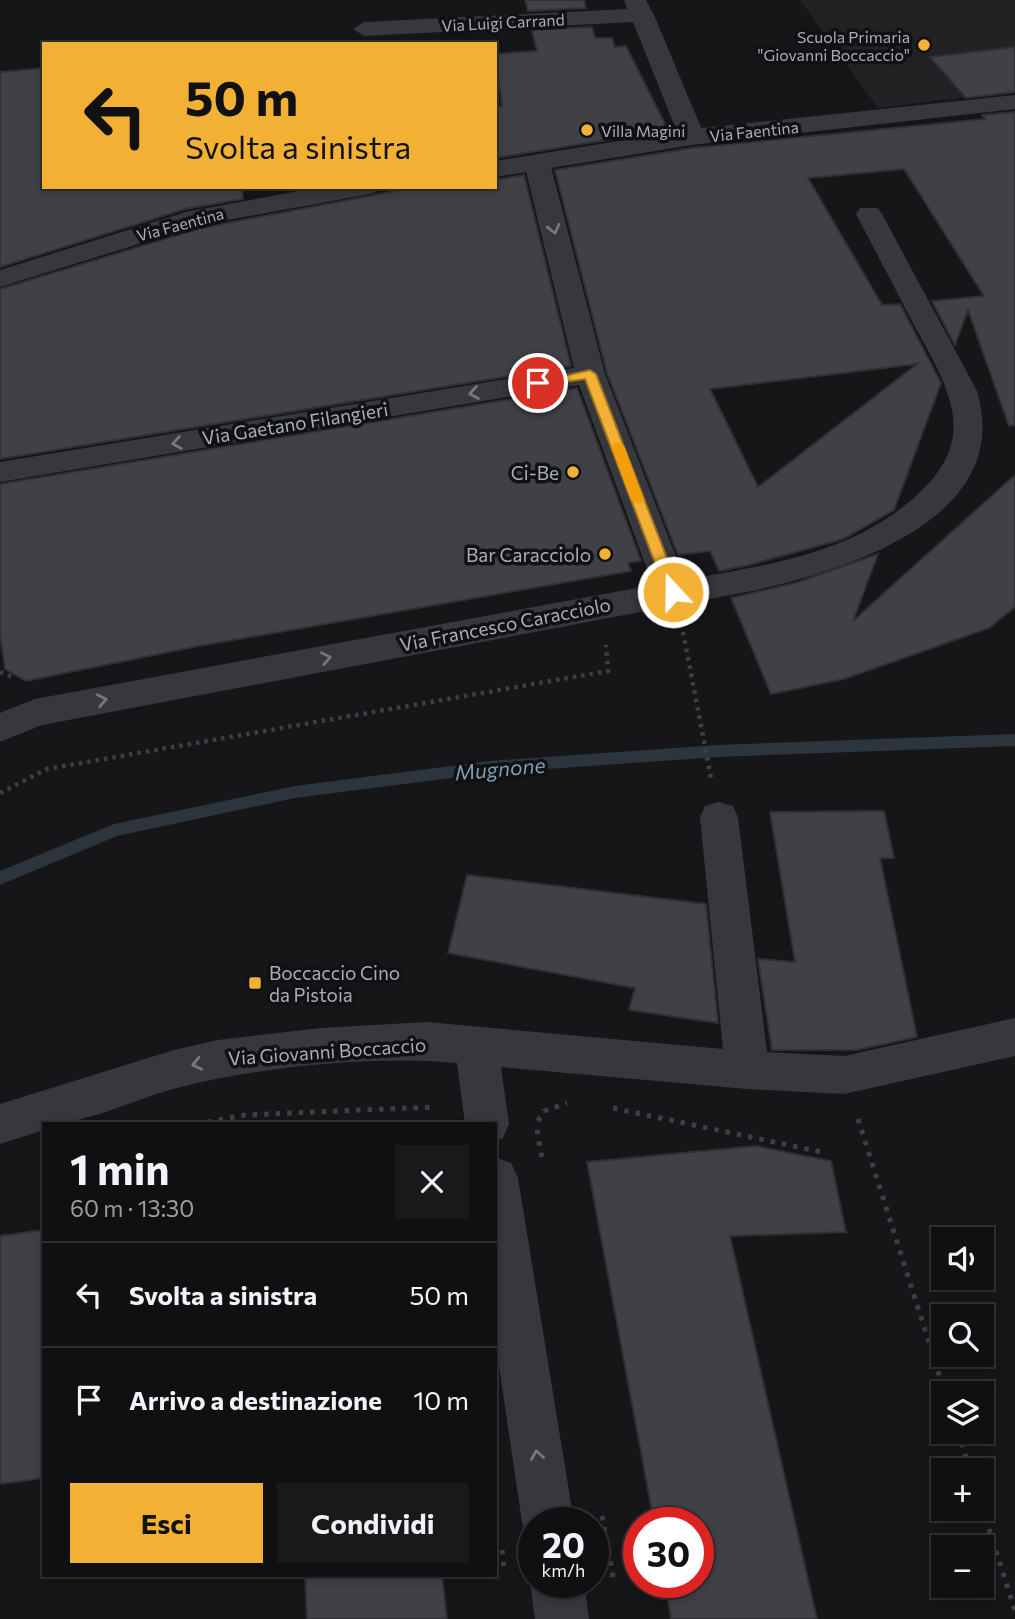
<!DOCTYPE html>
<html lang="it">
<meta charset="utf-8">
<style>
:root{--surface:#101012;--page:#19191b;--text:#f1f3f6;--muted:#9c9d9f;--line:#303032;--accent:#f2b134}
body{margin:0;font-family:Commissioner,sans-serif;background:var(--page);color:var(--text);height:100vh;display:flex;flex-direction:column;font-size:26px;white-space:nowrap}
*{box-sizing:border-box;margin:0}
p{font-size:23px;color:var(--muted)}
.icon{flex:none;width:38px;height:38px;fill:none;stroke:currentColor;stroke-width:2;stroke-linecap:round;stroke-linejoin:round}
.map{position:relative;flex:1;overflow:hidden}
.drawer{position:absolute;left:42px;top:1122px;width:455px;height:455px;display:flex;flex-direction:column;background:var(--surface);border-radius:0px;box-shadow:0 4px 10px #0003,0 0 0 2px var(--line)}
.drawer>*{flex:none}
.guide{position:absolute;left:42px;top:42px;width:455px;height:147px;border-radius:0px;box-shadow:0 4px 10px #0003,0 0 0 2px var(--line);background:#f2b134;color:#111;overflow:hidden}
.fabs{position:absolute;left:931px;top:1227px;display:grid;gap:14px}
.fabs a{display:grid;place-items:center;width:63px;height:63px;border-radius:0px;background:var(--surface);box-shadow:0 4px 10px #0003,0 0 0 2px var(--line);font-size:35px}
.speed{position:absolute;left:518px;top:1507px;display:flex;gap:14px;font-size:35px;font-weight:700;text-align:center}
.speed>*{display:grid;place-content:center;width:91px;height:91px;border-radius:50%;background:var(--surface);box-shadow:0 4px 10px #0003,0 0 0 2px var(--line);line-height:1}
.speed small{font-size:18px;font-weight:400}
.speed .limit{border:10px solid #d22;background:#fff;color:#111}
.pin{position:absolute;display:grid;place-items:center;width:60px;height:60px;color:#fff;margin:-30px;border:4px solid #fff;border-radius:50%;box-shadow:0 2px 7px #0007}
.me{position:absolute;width:77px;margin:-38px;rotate:339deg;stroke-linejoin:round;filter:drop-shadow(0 0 5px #0008)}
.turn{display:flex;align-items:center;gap:24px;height:147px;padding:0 28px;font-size:32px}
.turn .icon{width:91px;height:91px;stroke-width:2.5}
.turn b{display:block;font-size:49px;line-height:60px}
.round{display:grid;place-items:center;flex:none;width:74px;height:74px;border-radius:0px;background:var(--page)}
.headline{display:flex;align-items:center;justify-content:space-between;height:119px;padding:0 28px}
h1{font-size:42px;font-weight:700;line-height:52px}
.action{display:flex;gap:14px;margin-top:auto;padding:14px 28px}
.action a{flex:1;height:80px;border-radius:0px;background:var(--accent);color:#111;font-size:28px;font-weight:700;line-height:80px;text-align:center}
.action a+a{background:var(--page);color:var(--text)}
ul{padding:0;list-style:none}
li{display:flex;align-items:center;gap:21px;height:105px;padding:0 28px;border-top:2px solid var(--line)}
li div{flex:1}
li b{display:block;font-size:26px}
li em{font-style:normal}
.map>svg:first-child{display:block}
.built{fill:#222225}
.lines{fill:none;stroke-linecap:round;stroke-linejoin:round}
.stream{fill:#2c353c;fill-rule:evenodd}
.building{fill:#404145;stroke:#303034;stroke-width:2;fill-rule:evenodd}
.path-far1{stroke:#3d3f44;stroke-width:4.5;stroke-dasharray:3.5 5;stroke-linecap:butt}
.path{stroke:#3d3f44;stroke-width:5;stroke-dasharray:4.5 7;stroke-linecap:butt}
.minor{fill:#37383d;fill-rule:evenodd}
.tertiary{fill:#37383d;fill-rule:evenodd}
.oneway{stroke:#757881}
.route{fill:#f2b134;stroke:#9d7322;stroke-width:2}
.slow{fill:#f59e0b}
.poi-dot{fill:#f2b134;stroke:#111113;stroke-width:2.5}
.labels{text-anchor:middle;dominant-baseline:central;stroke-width:7;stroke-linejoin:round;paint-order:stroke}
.far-street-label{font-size:16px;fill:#a8adb8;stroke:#111113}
.far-poi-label{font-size:16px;fill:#a8adb8;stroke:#111113;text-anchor:end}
.street-label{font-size:19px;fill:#a8adb8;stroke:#111113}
.poi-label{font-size:19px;fill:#a8adb8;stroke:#111113;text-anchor:end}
.water-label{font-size:21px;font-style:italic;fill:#7f9bb3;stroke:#111113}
</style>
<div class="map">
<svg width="1015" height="1619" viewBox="0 0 1015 1619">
<rect width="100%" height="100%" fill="#161618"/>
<path class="built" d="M800,0H1015V91L878,108Z"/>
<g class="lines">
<path class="stream" d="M1015,734V746L718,757L490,773L295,798L117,836L0,885V871L114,824L295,786L490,761L718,745Z"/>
</g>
<g class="building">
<path d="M525,0H584L586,8L528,11Z"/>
<path d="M592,27L595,38H612L615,47L626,46L668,130L495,158V107L502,106L495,54L537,51L532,30Z"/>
<path d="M1015,47V92L966,98L930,57Z"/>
<path d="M44,68V187H242L243,199L185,209L0,267V72Z"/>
<path d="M1015,112V425L1009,426L968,310L955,345L932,301L984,296L904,169L808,178L882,305L900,304L941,383L894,510L843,539L749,565L719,571L710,551L678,555L607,373L555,170L692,148L985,119L982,115ZM917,364L758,487L710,389Z"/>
<path d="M524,175L571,366L0,459V289L201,228L416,187H495V180Z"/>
<path d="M577,388L641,561L628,563L631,571L199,646L26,681L5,669L0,635V484Z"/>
<path d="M1015,475V607L989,628L844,679L771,694L731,598L795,583L878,554L853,621Z"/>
<path d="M884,811L894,858H880L917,1037L857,1050H772L758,959L795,962L770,812Z"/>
<path d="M467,875L706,904L718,1023L629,1010L635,988L448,953Z"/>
<path d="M756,1146L831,1161L846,1232L730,1236L817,1619H671L665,1582H698V1522H654L587,1162Z"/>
<path d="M44,1230V1478L0,1484V1236Z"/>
<path d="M305,1575H442L447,1619H307Z"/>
</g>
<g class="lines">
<g class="path-far1">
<path d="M683,632L711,778"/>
<path d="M0,672L12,677"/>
<path d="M0,793L47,769L608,671L606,645"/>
</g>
<g class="path">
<path d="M613,1108L826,1153"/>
<path d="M858,1119L945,1393"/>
<path d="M538,1121L544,1111L567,1103"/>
<path d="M196,1124L245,1115L434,1107"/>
<path d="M537,1130L542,1159"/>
<path d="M958,1432L970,1470"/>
<path d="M982,1507L1015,1611"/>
<path d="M602,1516L613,1577"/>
<path d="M502,1550L504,1569"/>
</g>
<g class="minor">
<path d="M624,0H646L654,15L705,137L701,142H683L679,137L633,22L364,36L353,29L364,22L627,9Z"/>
<path d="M537,155L546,158L550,163L605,374L685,580C771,564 861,553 925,487C946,466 958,441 952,410C946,379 928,351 913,323C894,287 875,250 856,214L860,208H878L882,214L977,391C1015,518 848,569 757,590L42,725L0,742V713L35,699L653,585L579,385L0,482V462L574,368L524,163L528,158Z"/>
<path d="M719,802L733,806L738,817L767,1052L844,1056L1015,1018V1056L844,1094L747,1089L501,1067L509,1124L503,1138L495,1141V1124H465L457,1063C374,1055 258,1067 177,1088C133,1099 89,1124 44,1124V1130L0,1144V1104L174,1050L218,1040L321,1028L427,1022L723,1049L700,817L705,806Z"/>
<path d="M495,1157L511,1163L518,1178L574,1522H534V1542L529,1541L522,1522L495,1339Z"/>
<path d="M534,1573V1582H584L589,1619H535L530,1582Z"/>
</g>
<g class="tertiary">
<path d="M1015,95V109L692,145L495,177V161L692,129Z"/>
<path d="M320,187H378L374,193L365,195L200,225L0,287V270L186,212Z"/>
</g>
</g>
<defs><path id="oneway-chevron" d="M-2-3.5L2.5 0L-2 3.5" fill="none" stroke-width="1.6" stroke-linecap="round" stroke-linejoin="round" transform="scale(1.75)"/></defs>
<g class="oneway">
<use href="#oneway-chevron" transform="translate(554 229) rotate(76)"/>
<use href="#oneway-chevron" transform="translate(474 393) rotate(171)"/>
<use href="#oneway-chevron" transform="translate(177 443) rotate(171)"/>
<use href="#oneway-chevron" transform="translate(326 658) rotate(-11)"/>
<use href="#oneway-chevron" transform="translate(102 700) rotate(-11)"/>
<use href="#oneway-chevron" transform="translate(197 1064) rotate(167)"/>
<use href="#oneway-chevron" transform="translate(537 1455) rotate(-99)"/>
</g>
<path class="route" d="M590,370L596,374L680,592L678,596L673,597L666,592L585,379L538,386L532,383Z"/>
<path class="slow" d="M617,442L624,446L644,500L642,503L638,504L631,500L611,446Z"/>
<g class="poi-dot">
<circle cx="924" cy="45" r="7"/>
<circle cx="587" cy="130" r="7"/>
<circle cx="573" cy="472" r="7"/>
<circle cx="605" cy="554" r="7"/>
<rect x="248" y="976" width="14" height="14" rx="3.5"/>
</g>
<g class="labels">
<g class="far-street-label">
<text transform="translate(503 22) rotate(-3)">Via Luigi Carrand</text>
<text transform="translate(754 131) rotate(-6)">Via Faentina</text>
<text transform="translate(180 224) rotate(-15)">Via Faentina</text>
</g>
<g class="far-poi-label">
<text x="910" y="36">Scuola Primaria<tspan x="910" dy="18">"Giovanni Boccaccio"</tspan></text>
<text x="601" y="130" text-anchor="start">Villa Magini</text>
</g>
<g class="street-label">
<text transform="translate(295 423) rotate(-9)">Via Gaetano Filangieri</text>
<text transform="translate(505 624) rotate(-11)">Via Francesco Caracciolo</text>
<text transform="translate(327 1051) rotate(-4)">Via Giovanni Boccaccio</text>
</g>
<g class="poi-label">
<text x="559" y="472">Ci-Be</text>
<text x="591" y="554">Bar Caracciolo</text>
<text x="269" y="972" text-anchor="start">Boccaccio Cino<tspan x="269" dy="22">da Pistoia</tspan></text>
</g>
<g class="water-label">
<text transform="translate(500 768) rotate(-5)">Mugnone</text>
</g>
</g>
</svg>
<div class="fabs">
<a><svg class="icon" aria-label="sound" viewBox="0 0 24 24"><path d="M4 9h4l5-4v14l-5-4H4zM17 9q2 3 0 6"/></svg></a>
<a><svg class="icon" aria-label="search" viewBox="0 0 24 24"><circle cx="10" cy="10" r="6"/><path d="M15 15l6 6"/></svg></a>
<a><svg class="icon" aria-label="layers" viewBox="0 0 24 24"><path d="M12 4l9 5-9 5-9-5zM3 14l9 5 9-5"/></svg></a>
<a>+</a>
<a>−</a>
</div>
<div class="speed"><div>20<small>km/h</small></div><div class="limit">30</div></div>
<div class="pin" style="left:538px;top:383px;background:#d93025"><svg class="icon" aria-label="arrive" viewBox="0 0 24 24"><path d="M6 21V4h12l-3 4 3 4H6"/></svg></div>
<svg class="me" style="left:673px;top:592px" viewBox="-20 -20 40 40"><circle r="17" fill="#f2b134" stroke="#fff" stroke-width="3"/><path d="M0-11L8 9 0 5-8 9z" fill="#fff"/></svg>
<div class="guide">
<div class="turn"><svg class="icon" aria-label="left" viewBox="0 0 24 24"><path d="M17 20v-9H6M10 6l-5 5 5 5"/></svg><div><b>50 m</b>Svolta a sinistra</div></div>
</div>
<section class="drawer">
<div class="headline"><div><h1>1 min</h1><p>60 m · 13:30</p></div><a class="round"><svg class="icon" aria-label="close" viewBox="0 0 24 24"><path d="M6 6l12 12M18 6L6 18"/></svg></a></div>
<ul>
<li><svg class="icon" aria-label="left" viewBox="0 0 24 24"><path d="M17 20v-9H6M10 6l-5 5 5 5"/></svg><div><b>Svolta a sinistra</b></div><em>50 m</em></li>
<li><svg class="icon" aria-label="arrive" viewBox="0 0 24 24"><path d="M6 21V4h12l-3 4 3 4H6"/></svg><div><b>Arrivo a destinazione</b></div><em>10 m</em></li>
</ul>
<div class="action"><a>Esci</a><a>Condividi</a></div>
</section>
</div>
